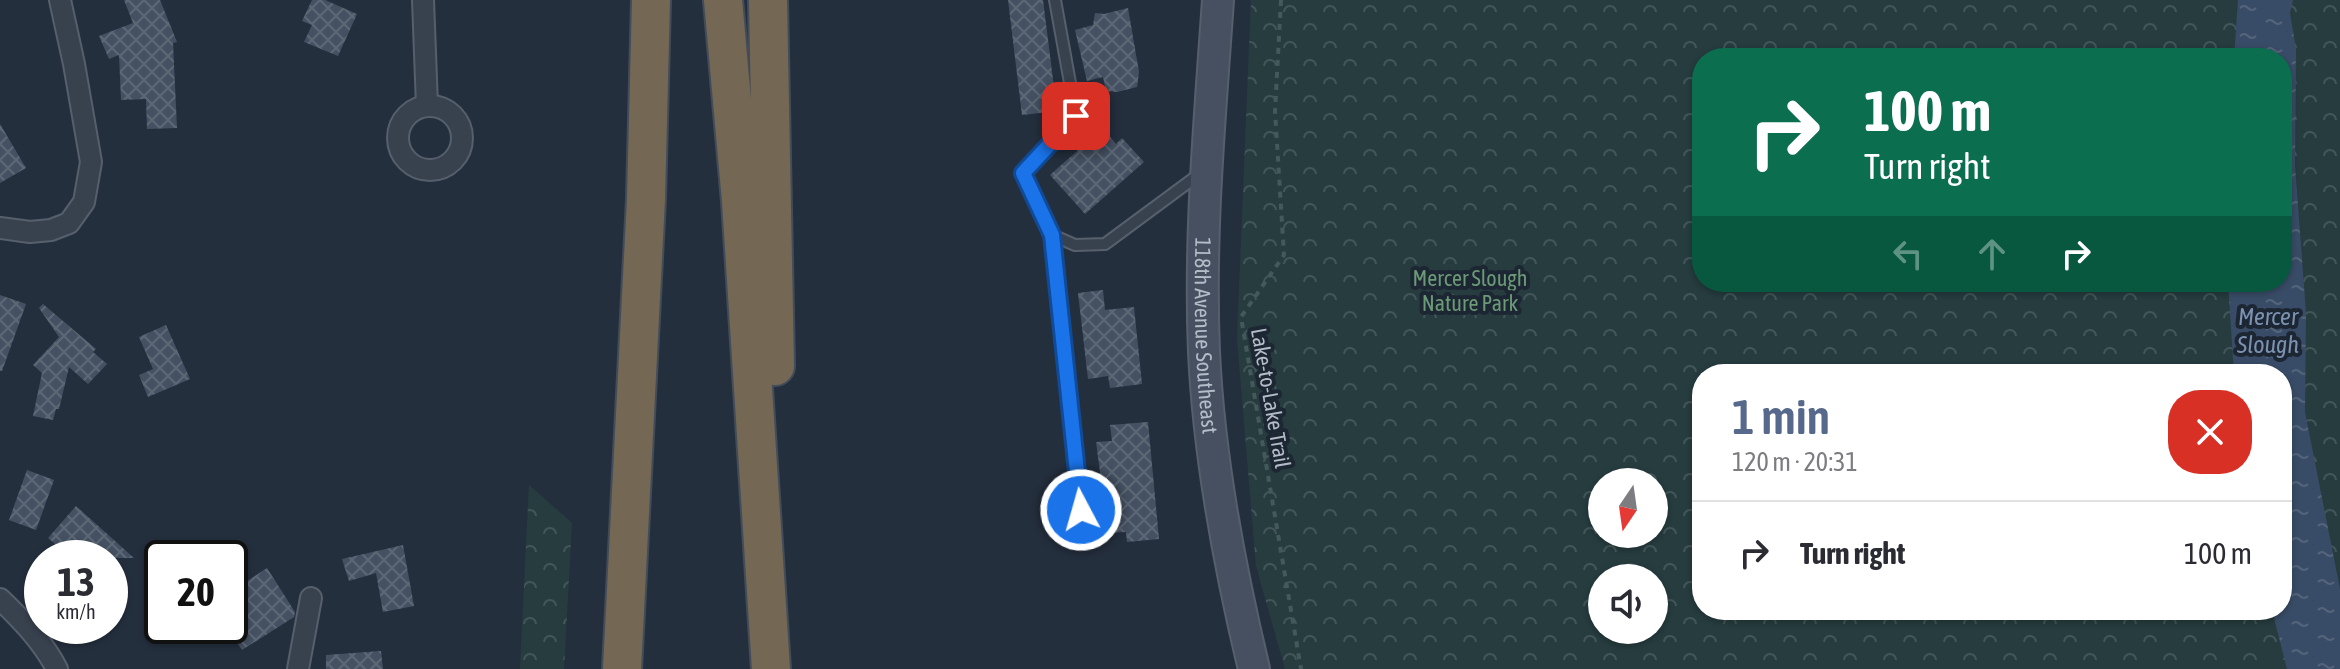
<!DOCTYPE html>
<meta charset="utf-8">
<style>
:root{--surface:#fff;--page:#f2f2f3;--text:#2b2b33;--muted:#7c7c81;--line:#e1e1e2;--accent:#56698c}
body{margin:0;font-family:"Asap Condensed",sans-serif;background:var(--page);color:var(--text);height:100vh;display:flex;flex-direction:column;font-size:30px;white-space:nowrap}
*{box-sizing:border-box;margin:0}
p{font-size:26px;color:var(--muted)}
.icon{flex:none;width:44px;height:44px;fill:none;stroke:currentColor;stroke-width:2;stroke-linecap:round;stroke-linejoin:round}
.map{position:relative;flex:1;overflow:hidden}
.drawer{position:absolute;left:1692px;top:364px;width:600px;height:256px;display:flex;flex-direction:column;background:var(--surface);border-radius:32px;box-shadow:0 2px 6px #0004}
.drawer>*{flex:none}
.top-card{position:absolute;left:1692px;top:48px;width:600px;height:244px;border-radius:32px;box-shadow:0 2px 6px #0004;background:#0b6e4f;color:#fff;overflow:hidden}
.needle{width:52px;rotate:193deg}
.tools{position:absolute;left:1588px;top:468px;display:grid;gap:16px}
.tools a{display:grid;place-items:center;width:80px;height:80px;border-radius:50%;background:var(--surface);box-shadow:0 2px 6px #0004;font-size:40px}
.speed{position:absolute;left:24px;top:540px;display:flex;gap:16px;font-size:40px;font-weight:700;text-align:center}
.speed>*{display:grid;place-content:center;width:104px;height:104px;border-radius:50%;background:var(--surface);box-shadow:0 2px 6px #0004;line-height:1}
.speed small{font-size:20px;font-weight:400}
.speed .limit{border:4px solid #111;border-radius:12px;background:#fff;color:#111}
.pin{position:absolute;display:grid;place-items:center;width:68px;height:68px;color:#fff;margin:-34px;border-radius:16px;box-shadow:0 4px 12px #0006}
.me{position:absolute;width:88px;margin:-44px;rotate:354deg;stroke-linejoin:round;filter:drop-shadow(0 0 6px #0008)}
.turn{display:flex;align-items:center;gap:28px;height:168px;padding:0 40px;font-size:36px}
.turn .icon{width:104px;height:104px;stroke-width:2.5}
.turn b{display:block;font-size:56px;line-height:68px}
.lanes{display:flex;align-items:center;height:76px;padding:0 40px;background:#0003;justify-content:center;gap:40px;direction:ltr}
.lanes .off{opacity:.35}
.round{display:grid;place-items:center;flex:none;width:84px;height:84px;border-radius:32px;background:var(--page)}
.summary{display:flex;align-items:center;justify-content:space-between;height:136px;padding:0 40px}
h1{font-size:48px;font-weight:600;line-height:60px;color:var(--accent)}
ul{padding:0;list-style:none}
li{display:flex;align-items:center;gap:24px;height:104px;padding:0 40px;border-top:2px solid var(--line)}
li div{flex:1}
li b{display:block;font-size:30px}
li em{font-style:normal}
.map>svg:first-child{display:block}
.forest{fill:url(#forest-crowns);fill-rule:evenodd}
.water{fill:url(#water-ripples)}
.building{fill:url(#building-cross-hatch)}
.lines{fill:none;stroke-linecap:round;stroke-linejoin:round}
.lane-casing{stroke:#565f6c;stroke-width:14}
.street-casing{stroke:#565f6c;stroke-width:24}
.secondary-casing{stroke:#565f6c;stroke-width:34}
.highway-casing{stroke:#434c59;stroke-width:42}
.path{stroke:#44595c;stroke-width:4;stroke-dasharray:6 6;stroke-linecap:butt}
.lane{stroke:#38414e;stroke-width:10}
.street{stroke:#38414e;stroke-width:20}
.secondary{stroke:#465061;stroke-width:30}
.highway{stroke:#746855;stroke-width:38}
.route-casing{stroke:#114b97;stroke-width:20}
.route{stroke:#1a73e8;stroke-width:14}
.labels{text-anchor:middle;dominant-baseline:central;stroke-width:8;stroke-linejoin:round;paint-order:stroke}
.park-label{font-size:22px;fill:#6b9a76;stroke:#1d2633}
.street-label{font-size:22px;fill:#b4bcc9;stroke:#1d2633}
.water-label{font-size:24px;font-style:italic;fill:#7c92b1;stroke:#1d2633}
</style>
<div class="map">
<svg width="2340" height="669" viewBox="0 0 2340 669">
<defs>
<pattern id="forest-crowns" width="20" height="18" patternUnits="userSpaceOnUse" patternTransform="scale(2)"><rect width="20" height="18" fill="#263c3f"/><path d="M2 6a3 3 0 1 1 6 0M12 15a3 3 0 1 1 6 0" fill="none" stroke="#435659"/></pattern>
<pattern id="water-ripples" width="26" height="14" patternUnits="userSpaceOnUse" patternTransform="scale(2)"><rect width="26" height="14" fill="#394c67"/><path d="M2 4q2-2 4 0t4 0M15 11q2-2 4 0t4 0" fill="none" stroke="#53647b"/></pattern>
<pattern id="building-cross-hatch" width="8" height="8" patternUnits="userSpaceOnUse" patternTransform="scale(2)"><rect width="8" height="8" fill="#455162"/><path d="M0 0l8 8M0 8l8-8" fill="none" stroke="#5d6877"/></pattern>
</defs>
<rect width="100%" height="100%" fill="#242f3e"/>
<g class="forest">
<path d="M1251,0H2340V669H1285L1256,566L1237,339ZM1702,58H2282V282H1702ZM1702,374H2282V610H1702ZM1602,482H1654V534H1602ZM1602,578H1654V630H1602Z"/>
<path d="M529,485L572,523L564,669H520Z"/>
</g>
<path class="water" d="M2238,0H2293L2290,13L2296,49L2295,166L2306,313L2305,412L2340,589V669H2287L2272,610H2282V374H2234L2228,282H2282V58H2234Z"/>
<g class="building">
<path d="M124,0H160L177,42L173,43L177,128L147,129L146,99L121,100L119,55L109,59L99,36L133,23Z"/>
<path d="M312,0H325L357,14L338,56L304,42L312,25L302,21Z"/>
<path d="M1008,0H1043L1057,111L1022,115Z"/>
<path d="M1128,8L1139,72L1137,87L1117,92L1106,91L1103,77L1087,81L1075,30L1093,25L1095,13L1104,14Z"/>
<path d="M0,124L26,168L0,183Z"/>
<path d="M1103,128L1116,144L1122,138L1144,162L1085,214L1050,175Z"/>
<path d="M1103,290L1105,310L1134,307L1142,384L1110,388L1108,376L1088,379L1078,293Z"/>
<path d="M0,295L26,304L2,371H0Z"/>
<path d="M43,304L96,349L93,352L107,364L88,384L69,367L59,409H56L53,420L33,416L42,373L33,365L59,337L39,308Z"/>
<path d="M166,325L190,379L148,397L139,375L153,369L139,337Z"/>
<path d="M1148,422L1159,539L1127,542L1126,532L1108,533L1096,442L1112,441L1110,425Z"/>
<path d="M27,470L54,480L36,530L9,520Z"/>
<path d="M76,506L134,558H71L48,538Z"/>
<path d="M403,545L414,606L383,612L376,573L349,581L342,559Z"/>
<path d="M267,568L295,612L294,617L242,650L230,632V592Z"/>
<path d="M381,651L383,669H326V655Z"/>
</g>
<g class="lines">
<defs>
<g id="lane">
<path d="M1055,0L1076,116L1023,173L1052,235L1081,510"/>
<path d="M1052,235L1075,245L1105,244L1201,173"/>
</g>
<g id="street">
<path d="M423,0L427,106"/>
<circle cx="430" cy="138" r="32"/>
<path d="M0,228L30,232L51,230L69,223L84,202L91,162L74,64L60,0"/>
<path d="M0,599C22,620 43,642 57,669"/>
<path d="M298,669L311,598"/>
</g>
<g id="secondary">
<path id="s1" d="M1218,0C1210,117 1199,234 1204,352C1209,459 1229,565 1254,669"/>
</g>
<g id="highway">
<path d="M723,0L741,201L771,669"/>
<path d="M768,0L775,366"/>
<path d="M622,669L646,199L651,0"/>
</g>
</defs>
<use href="#lane" class="lane-casing"/>
<use href="#street" class="street-casing"/>
<use href="#secondary" class="secondary-casing"/>
<use href="#highway" class="highway-casing"/>
<path class="path" d="M1281,0L1275,111L1284,255L1241,317L1301,669"/>
<use href="#lane" class="lane"/>
<use href="#street" class="street"/>
<use href="#secondary" class="secondary"/>
<use href="#highway" class="highway"/>
</g>
<g class="lines">
<defs>
<path id="route" d="M1076,116L1023,173L1052,235L1081,510"/>
</defs>
<use href="#route" class="route-casing"/>
<use href="#route" class="route"/>
</g>
<g class="labels">
<g class="park-label">
<text x="1470" y="278">Mercer Slough<tspan x="1470" dy="25">Nature Park</tspan></text>
</g>
<g class="street-label">
<text stroke="none"><textPath href="#s1" startOffset="336">118th Avenue Southeast</textPath></text>
<text transform="translate(1271 398) rotate(80)">Lake-to-Lake Trail</text>
</g>
<g class="water-label">
<text x="2268" y="316">Mercer<tspan x="2268" dy="28">Slough</tspan></text>
</g>
</g>
</svg>
<div class="tools">
<a><svg class="needle" viewBox="-14 -14 28 28"><path d="M0-13l5 13h-10z" fill="#e53935"/><path d="M0 13l5-13h-10z" fill="#7c7c81"/></svg></a>
<a><svg class="icon" aria-label="sound" viewBox="0 0 24 24"><path d="M4 9h4l5-4v14l-5-4H4zM17 9q2 3 0 6"/></svg></a>
</div>
<div class="speed"><div>13<small>km/h</small></div><div class="limit">20</div></div>
<div class="pin" style="left:1076px;top:116px;background:#d93025"><svg class="icon" aria-label="arrive" viewBox="0 0 24 24"><path d="M6 21V4h12l-3 4 3 4H6"/></svg></div>
<svg class="me" style="left:1081px;top:510px" viewBox="-20 -20 40 40"><circle r="17" fill="#1a73e8" stroke="#fff" stroke-width="3"/><path d="M0-11L8 9 0 5-8 9z" fill="#fff"/></svg>
<div class="top-card">
<div class="turn"><svg class="icon" aria-label="right" viewBox="0 0 24 24"><path d="M7 20v-9h11M14 6l5 5-5 5"/></svg><div><b>100 m</b>Turn right</div></div>
<div class="lanes"><svg class="icon off" aria-label="left" viewBox="0 0 24 24"><path d="M17 20v-9H6M10 6l-5 5 5 5"/></svg><svg class="icon off" aria-label="ahead" viewBox="0 0 24 24"><path d="M12 20V5M6 11l6-6 6 6"/></svg><svg class="icon" aria-label="right" viewBox="0 0 24 24"><path d="M7 20v-9h11M14 6l5 5-5 5"/></svg></div>
</div>
<section class="drawer">
<div class="summary"><div><h1>1 min</h1><p>120 m · 20:31</p></div><a class="round" style="background:#d93025;color:#fff"><svg class="icon" aria-label="close" viewBox="0 0 24 24"><path d="M6 6l12 12M18 6L6 18"/></svg></a></div>
<ul>
<li><svg class="icon" aria-label="right" viewBox="0 0 24 24"><path d="M7 20v-9h11M14 6l5 5-5 5"/></svg><div><b>Turn right</b></div><em>100 m</em></li>
</ul>
</section>
</div>
